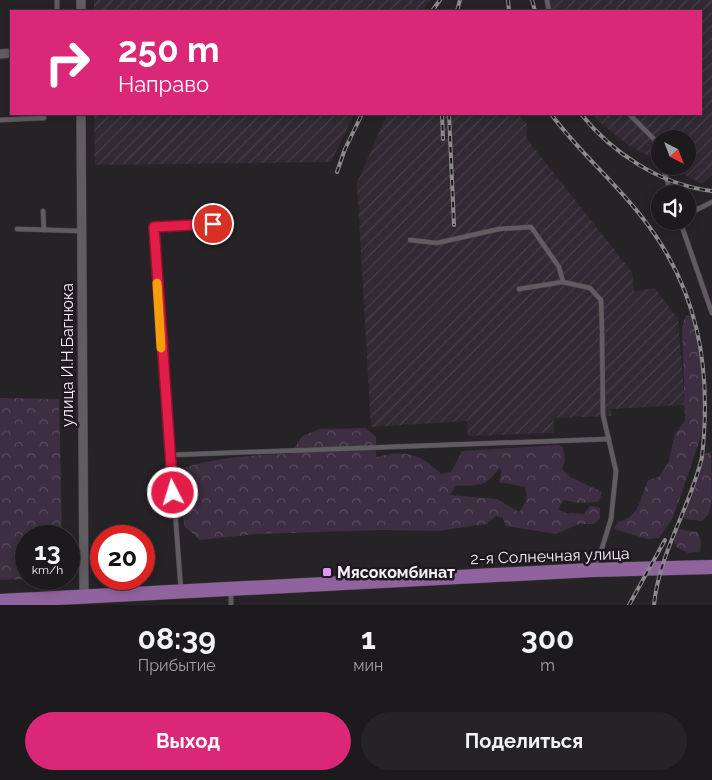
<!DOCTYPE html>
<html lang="ru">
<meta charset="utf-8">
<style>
:root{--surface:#1c1a1d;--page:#252326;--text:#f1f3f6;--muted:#a0a1a4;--line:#3a383b;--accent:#db2777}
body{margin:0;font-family:Raleway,sans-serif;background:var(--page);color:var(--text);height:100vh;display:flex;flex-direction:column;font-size:19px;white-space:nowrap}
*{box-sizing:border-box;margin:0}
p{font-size:16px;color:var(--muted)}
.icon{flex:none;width:28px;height:28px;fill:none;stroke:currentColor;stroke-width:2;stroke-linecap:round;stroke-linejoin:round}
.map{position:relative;height:605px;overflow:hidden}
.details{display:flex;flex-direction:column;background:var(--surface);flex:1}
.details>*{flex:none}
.hud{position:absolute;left:10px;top:10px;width:692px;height:105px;border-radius:0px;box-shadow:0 2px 8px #0003,0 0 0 1px var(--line);background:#db2777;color:#fff;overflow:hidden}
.needle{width:32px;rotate:138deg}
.tools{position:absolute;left:651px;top:130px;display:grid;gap:10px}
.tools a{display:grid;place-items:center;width:45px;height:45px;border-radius:50%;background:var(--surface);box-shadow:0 2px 8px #0003,0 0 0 1px var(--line);font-size:25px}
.speed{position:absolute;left:15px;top:525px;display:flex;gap:10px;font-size:25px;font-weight:700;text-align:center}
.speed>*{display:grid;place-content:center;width:65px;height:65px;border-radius:50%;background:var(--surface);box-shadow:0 2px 8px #0003,0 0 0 1px var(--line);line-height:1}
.speed small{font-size:12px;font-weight:400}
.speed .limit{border:8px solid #d22;background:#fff;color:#111}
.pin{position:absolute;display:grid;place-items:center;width:42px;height:42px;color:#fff;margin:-21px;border:2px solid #fff;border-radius:50%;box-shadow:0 1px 5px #0007}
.me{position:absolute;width:55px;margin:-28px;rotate:355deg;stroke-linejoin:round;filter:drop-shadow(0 0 4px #0008)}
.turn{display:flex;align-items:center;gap:18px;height:105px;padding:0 25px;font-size:22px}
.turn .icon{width:65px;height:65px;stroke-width:2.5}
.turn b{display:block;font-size:35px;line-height:42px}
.eta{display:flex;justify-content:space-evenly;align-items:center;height:85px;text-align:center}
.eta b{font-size:30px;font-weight:700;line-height:35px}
.cta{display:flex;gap:10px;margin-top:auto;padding:10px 25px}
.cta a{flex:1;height:58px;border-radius:30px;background:var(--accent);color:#fff;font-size:20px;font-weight:700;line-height:58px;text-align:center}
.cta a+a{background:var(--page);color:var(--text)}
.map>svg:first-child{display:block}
.industrial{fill:url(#industrial-furrows)}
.forest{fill:url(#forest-crowns);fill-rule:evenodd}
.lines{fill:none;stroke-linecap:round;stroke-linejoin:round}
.lane-casing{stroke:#423f43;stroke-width:5.5}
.street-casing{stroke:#423f43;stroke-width:10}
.primary-casing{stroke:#423f43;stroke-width:15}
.lane{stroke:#605c62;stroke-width:4.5}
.street{stroke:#605c62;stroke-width:9}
.primary{stroke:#91639e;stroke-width:14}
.rail-casing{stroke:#8d8a8e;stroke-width:4}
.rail{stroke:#1d191e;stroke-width:2;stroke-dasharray:5.5;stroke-linecap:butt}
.route-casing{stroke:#92132f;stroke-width:12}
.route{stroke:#e11d48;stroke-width:9}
.slow{stroke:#f59e0b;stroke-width:9}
.poi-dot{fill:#de98f2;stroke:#1d191e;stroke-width:2}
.labels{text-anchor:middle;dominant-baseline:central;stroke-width:5;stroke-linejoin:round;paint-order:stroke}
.street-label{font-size:16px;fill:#f5f2f6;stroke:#1d191e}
.poi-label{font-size:16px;font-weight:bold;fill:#f5f2f6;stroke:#1d191e;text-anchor:start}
</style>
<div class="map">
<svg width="712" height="605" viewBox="0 0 712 605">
<defs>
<pattern id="industrial-furrows" width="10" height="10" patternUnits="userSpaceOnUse" patternTransform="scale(1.25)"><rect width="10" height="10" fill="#312933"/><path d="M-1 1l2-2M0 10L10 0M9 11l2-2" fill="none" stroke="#453e47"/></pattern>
<pattern id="forest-crowns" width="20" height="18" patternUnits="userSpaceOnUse" patternTransform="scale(1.25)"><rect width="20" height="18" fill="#3d2e41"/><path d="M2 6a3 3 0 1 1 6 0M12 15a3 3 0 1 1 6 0" fill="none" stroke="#5a4d5d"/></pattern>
</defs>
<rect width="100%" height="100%" fill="#262327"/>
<g class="industrial">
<path d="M94,0H430L422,11H94Z"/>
<path d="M544,0H712V175L702,184L668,166H688V139H660V162L628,145L597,120L594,114H701V11H546Z"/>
<path d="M94,114H354L331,162L95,165Z"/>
<path d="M387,114H518L527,124L526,138L632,272L634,291L655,288L678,319L685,405L611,409V416L554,418V433L468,436L467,421L371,427L357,183Z"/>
</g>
<g class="forest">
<path d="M686,315L693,316L700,342L704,417L701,436L680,498L672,519L659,538L647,539L614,529L618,522C640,517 640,498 648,480L659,477L669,461L675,434L685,420L682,327Z"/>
<path d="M0,398L59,399L62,536H26V579H29L0,580Z"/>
<path d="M366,428L376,437V457C404,450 420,453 441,474L451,472L462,451L558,445L563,447L565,461L562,469L570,477L602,492L599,502L578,503L564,500L558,509L566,513L584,514L590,506L600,508V518L594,524H579L556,534L506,526L503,518L496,516L487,524L437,531L381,530L256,534L200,540L185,527L178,491L182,468C220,457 251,455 291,454L302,436L320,429ZM499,468L502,471L499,482L525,487C528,498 527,503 519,512L497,499L450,495L456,486C478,485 486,488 499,468Z"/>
<path d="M711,452L712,500L709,514L702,521L685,519L683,516L705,454Z"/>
<path d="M678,529L698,532L701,542L700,552L688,553L676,547L674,540Z"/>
</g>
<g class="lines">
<defs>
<g id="lane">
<path d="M57,0V11"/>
<path d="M547,0L549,11"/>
<path d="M629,114L655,140L660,157"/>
<path d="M0,120L44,118L43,114"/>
<path d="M663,166L671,194"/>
<path d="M43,211L44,230"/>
<path d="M688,214L712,202"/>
<path d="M680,221L712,313"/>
<path d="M17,229L81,231"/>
<path d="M410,240L437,243L499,229L531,227L559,267L563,282"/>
<path d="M519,289L563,282L590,288L601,300L602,330"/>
<path d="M170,455L609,439"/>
<path d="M594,567L602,548L611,519L616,471L603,415L602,334"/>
<path d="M181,591L154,227L232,223"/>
<path d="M231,592V605"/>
</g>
<g id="street">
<path d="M81,11V0"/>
<path d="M0,54L11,53"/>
<path d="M81,114L84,596"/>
</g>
<path id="primary" d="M0,601L592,570L712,567"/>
</defs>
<use href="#lane" class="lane-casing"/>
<use href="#street" class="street-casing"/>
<use href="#primary" class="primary-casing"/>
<use href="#lane" class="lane"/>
<use href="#street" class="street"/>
<use href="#primary" class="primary"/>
<defs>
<g id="rail">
<path d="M508,0L509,11"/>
<path d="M532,0L535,11"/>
<path d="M432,11L440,0"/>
<path d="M457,11L460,0"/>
<path d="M442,114L443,139"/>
<path d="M449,114L454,225"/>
<path d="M551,114C578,151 613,180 641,216C698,287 712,367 702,457C690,508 659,553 654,605"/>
<path d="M581,114C612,153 661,185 712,191"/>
<path d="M337,172L345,149L362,114"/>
<path d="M629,605L665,540"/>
</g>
</defs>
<use href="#rail" class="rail-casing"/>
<use href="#rail" class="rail"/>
</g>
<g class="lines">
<defs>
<path id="route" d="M173,493L154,227L213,224"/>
</defs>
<use href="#route" class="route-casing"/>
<use href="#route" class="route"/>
<path class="slow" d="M157,283L161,348"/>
</g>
<rect class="poi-dot" x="322" y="567" width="10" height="10" rx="2.5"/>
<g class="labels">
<g class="street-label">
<text transform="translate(67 355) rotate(-90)">улица И.Н.Багнюка</text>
<text transform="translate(550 556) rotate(-2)">2-я Солнечная улица</text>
</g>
<g class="poi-label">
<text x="337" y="572">Мясокомбинат</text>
</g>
</g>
</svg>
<div class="tools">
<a><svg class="needle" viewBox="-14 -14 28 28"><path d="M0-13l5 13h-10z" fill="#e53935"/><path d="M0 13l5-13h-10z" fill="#a0a1a4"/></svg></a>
<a><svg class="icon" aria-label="sound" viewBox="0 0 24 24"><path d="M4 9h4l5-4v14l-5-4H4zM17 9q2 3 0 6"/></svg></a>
</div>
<div class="speed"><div>13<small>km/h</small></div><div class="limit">20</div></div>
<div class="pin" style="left:213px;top:224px;background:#d93025"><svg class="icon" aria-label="arrive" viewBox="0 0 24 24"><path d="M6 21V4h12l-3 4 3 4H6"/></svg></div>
<svg class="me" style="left:173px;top:493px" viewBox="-20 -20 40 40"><circle r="17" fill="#e11d48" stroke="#fff" stroke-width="3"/><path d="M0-11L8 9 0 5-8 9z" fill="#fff"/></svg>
<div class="hud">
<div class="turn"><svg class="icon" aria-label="right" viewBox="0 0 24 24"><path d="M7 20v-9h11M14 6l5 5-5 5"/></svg><div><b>250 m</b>Направо</div></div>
</div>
</div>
<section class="details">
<div class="eta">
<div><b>08:39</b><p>Прибытие</p></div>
<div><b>1</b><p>мин</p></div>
<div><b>300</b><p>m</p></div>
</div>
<div class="cta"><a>Выход</a><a>Поделиться</a></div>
</section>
